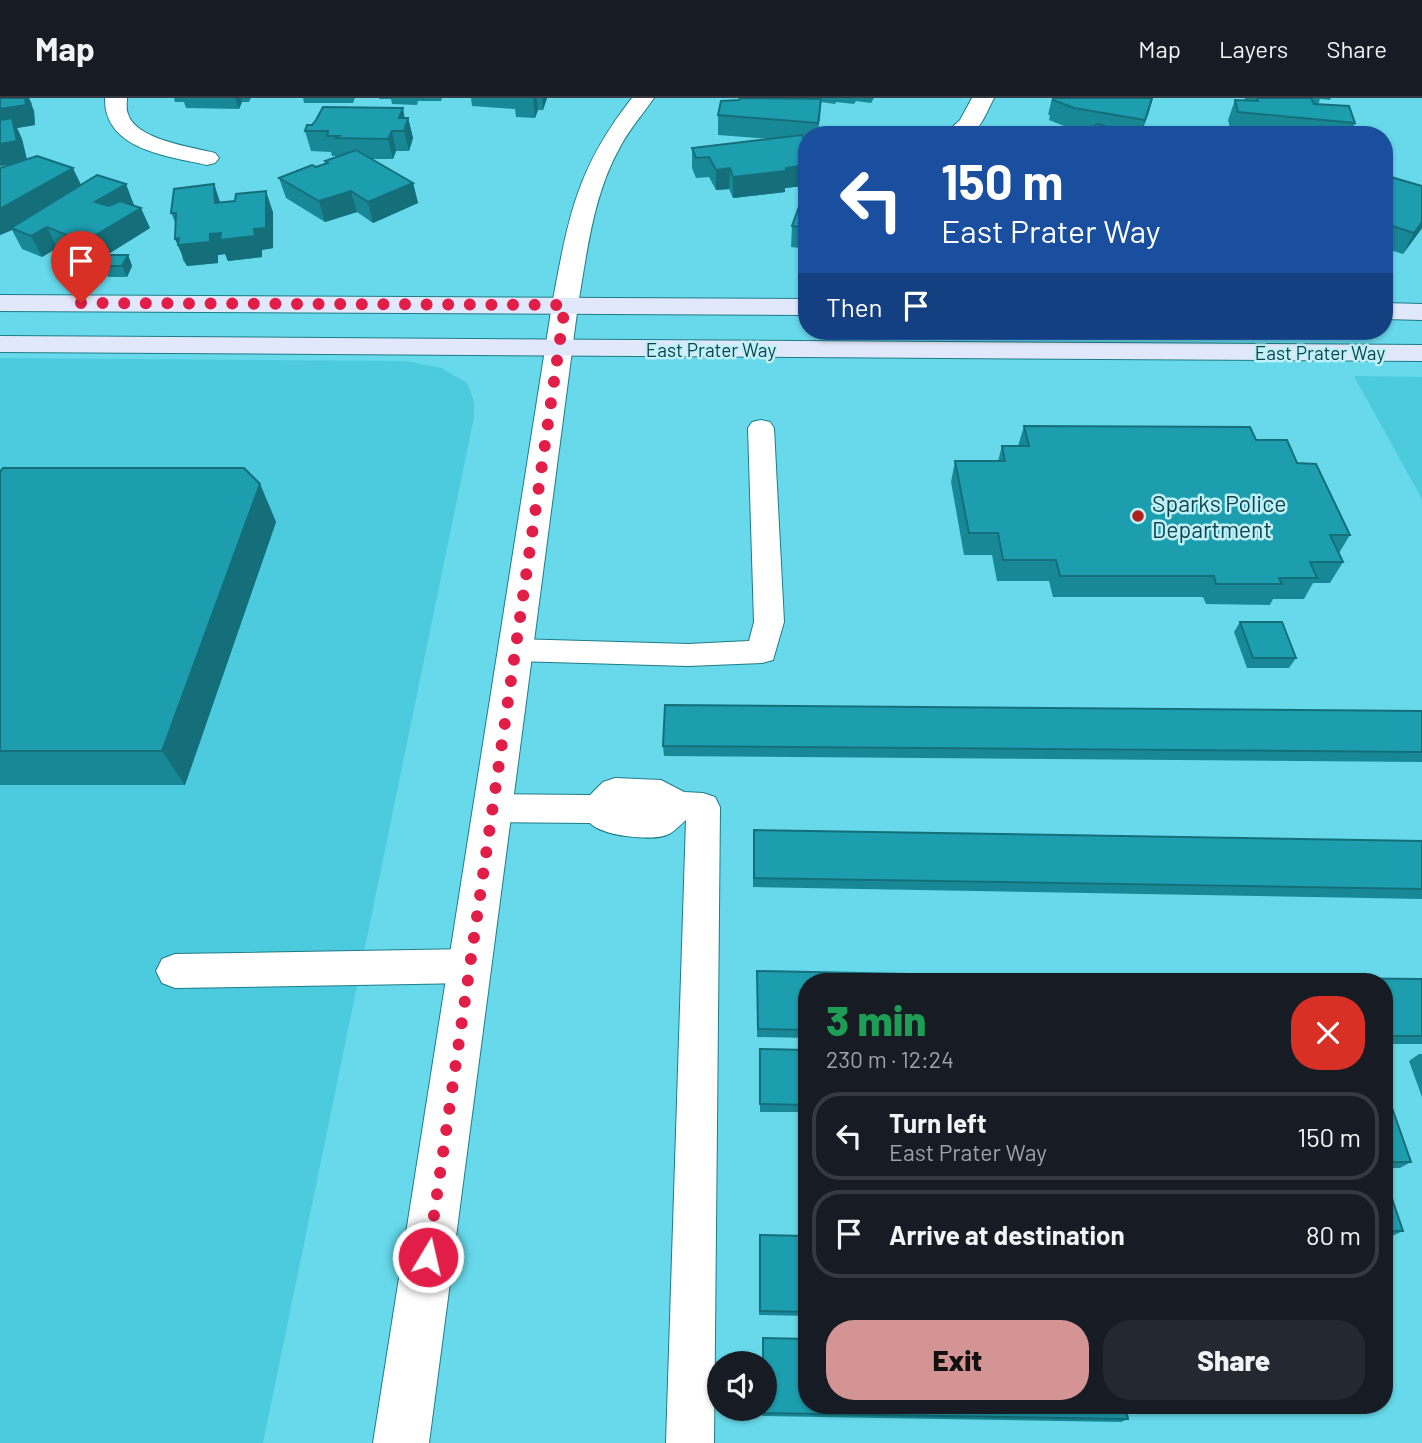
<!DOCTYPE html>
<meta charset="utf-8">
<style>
:root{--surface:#171b24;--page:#242831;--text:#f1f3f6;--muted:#9ea1a6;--line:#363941;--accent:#d49493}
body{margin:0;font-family:Barlow,sans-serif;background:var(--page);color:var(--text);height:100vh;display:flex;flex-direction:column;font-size:26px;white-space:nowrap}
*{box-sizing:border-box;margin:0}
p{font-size:23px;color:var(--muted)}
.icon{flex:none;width:38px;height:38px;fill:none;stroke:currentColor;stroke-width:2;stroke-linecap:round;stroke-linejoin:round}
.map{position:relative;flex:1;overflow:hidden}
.side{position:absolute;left:798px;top:875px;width:595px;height:441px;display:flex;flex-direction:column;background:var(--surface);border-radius:28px;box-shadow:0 2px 5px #0004}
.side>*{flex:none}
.top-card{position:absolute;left:798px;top:28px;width:595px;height:214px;border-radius:28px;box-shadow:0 2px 5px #0004;background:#1a4fa0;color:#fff;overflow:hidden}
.controls{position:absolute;left:707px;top:1253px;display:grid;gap:14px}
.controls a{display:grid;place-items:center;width:70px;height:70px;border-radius:50%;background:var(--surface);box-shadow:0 2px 5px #0004;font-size:35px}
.pin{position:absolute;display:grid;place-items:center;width:60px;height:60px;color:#fff;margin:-72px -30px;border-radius:50% 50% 50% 0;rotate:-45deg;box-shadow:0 0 7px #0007}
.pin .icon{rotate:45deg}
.me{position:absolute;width:77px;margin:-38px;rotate:9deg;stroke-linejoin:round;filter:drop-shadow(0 0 5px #0008)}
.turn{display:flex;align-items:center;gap:24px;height:147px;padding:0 28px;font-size:32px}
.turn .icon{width:91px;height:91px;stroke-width:2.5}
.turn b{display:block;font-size:49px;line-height:60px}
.then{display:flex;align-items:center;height:66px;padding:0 28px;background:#0003;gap:14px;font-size:26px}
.round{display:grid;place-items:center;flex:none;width:74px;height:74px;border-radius:28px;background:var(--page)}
.summary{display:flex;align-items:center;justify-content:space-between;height:119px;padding:0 28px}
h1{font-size:42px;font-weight:800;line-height:52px;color:#1e9e55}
.cta{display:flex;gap:14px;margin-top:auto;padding:14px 28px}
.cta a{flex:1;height:80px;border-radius:28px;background:var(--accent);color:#111;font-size:28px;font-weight:800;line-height:80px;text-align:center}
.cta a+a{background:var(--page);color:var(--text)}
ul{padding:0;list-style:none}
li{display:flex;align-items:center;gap:21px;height:88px;margin:0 14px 10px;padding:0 14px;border:4px solid var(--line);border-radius:28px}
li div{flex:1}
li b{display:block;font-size:26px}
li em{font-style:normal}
header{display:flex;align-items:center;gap:42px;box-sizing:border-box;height:98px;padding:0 35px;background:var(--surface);border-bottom:2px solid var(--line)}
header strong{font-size:33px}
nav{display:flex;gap:38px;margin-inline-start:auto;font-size:24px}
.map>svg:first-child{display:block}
.built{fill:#4ccbde}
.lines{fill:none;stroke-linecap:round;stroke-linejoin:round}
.service-casing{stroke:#1f7c89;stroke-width:2}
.minor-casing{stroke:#1f7c89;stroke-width:2}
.tertiary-casing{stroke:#1f7c89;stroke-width:2}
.secondary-casing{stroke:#1f7c89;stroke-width:2}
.service{fill:#fff;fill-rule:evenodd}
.minor{fill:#fff;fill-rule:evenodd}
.tertiary{fill:#fff;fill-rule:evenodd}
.secondary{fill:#e2e8fb;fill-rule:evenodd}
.wall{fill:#198896}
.shaded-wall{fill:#146f7a}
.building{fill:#1d9eaf;stroke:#146f7a;stroke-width:2}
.route{stroke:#e11d48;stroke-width:12;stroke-dasharray:0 21.6}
.poi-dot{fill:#b1211a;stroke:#bef1f9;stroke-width:2.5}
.labels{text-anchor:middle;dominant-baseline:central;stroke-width:5;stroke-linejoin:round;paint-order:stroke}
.far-street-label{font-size:19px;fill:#11434a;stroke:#bef1f9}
.poi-label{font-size:23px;fill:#11434a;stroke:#bef1f9;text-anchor:start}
</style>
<header>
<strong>Map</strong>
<nav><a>Map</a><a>Layers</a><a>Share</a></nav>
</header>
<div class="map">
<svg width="1422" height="1345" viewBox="0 0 1422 1345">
<rect width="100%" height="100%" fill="#67d9ea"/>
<g class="built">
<path d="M0,260L406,263L441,270L467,285L474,304V319L263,1345H0Z"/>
<path d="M1354,278L1422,279V401Z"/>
</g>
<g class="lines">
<defs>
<g id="service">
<path d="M761,322L770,324L774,330L784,524L773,562L762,565L688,568L515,563L504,560L500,552L504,544L515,541L688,546L749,543L754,524L748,330L752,324Z"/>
<path d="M615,680L661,682L684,694L703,695L715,699L720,709L714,1345H666L686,722C680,727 675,733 669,736C653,744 602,738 590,725L493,724L481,720L476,710L481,700L493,696L590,697L603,684Z"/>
<path d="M471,851L484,856L490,868L484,880L471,885L175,890L162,885L156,873L162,861L175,856Z"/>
</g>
<g id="minor">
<path d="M105,0H127C127,5 126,12 128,16C136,42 192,49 215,55L219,60L215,65L207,67C168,58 104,52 105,0Z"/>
<path d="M632,0H654C642,17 629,32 620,49C593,97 587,154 578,207L574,213L565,215L556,213L552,207C568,121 576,71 632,0Z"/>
<path d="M972,0H994C978,31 981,37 944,37L960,22Z"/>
</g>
<path id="tertiary" d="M565,199L574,201L578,207L429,1345H373L552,207L556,201Z"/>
<g id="secondary">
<path d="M0,197L807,201V217L0,213Z"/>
<path d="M1384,205L1422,206V222L1384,221Z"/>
<path d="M0,238L1422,247V263L0,254Z"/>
</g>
</defs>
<use href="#service" class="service-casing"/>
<use href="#minor" class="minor-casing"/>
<use href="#tertiary" class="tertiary-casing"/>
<use href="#secondary" class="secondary-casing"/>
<use href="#service" class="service"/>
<use href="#minor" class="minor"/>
<use href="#tertiary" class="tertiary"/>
<use href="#secondary" class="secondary"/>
</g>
<g class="wall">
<path d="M0,0H29L32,6L31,7L34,13L35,27L17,30L22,41L27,61L81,87L134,107L150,130L94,165L57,150L42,159L22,151L12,132L0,137V70L17,65L0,68Z"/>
<path d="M174,0H251L249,4H242L239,11L186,10L184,4H175Z"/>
<path d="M303,0H355L353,5H304Z"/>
<path d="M379,0H442L441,3H418L417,7L392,6L391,1H379Z"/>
<path d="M462,0H547L543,12H538L535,20L516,19L515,11L472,8L471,0Z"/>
<path d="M740,0H874L871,5L856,3L854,6L836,4L835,6L821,4L817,37H807V44H805L807,46V82H804L803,88L785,90V94L733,100L729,91L716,92L709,79L696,80L692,70V50L769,41L718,37V17L739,2Z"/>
<path d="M1052,0H1153L1141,37H1086L1089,33L1069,30L1049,22L1050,17H1048Z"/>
<path d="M1245,0H1331L1330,2L1320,1L1318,7L1355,25L1350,37H1257L1231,34L1228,22L1235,2H1244Z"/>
<path d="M408,20L413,40L409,53H396L393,61H371L413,85L418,105L373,125L357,114L325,124L286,100L279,80L316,69L326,66L325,63L340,58H332L331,54L311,53L305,33Z"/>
<path d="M1384,85L1422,88V130L1403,156L1384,150Z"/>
<path d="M214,86L220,105L273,114V150L262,152V159L228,163L225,156L218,157V165L187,168L183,162L176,126L171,115Z"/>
<path d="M807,87V151L791,149L792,128Z"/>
<path d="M128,157L132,168L127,179H108L103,168Z"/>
<path d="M1024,328L1256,342L1297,365L1350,437L1339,455L1343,464L1330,485H1313L1304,501H1273L1270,507L1206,506L1203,499H1053L1049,483H997L992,457H964L951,384L955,363H998L1002,348H1018Z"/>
<path d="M0,374L260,386L276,424L185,687H0Z"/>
<path d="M1240,524L1296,560L1289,570H1247L1234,534Z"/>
<path d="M1422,613V664L664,658L663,648Z"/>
<path d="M753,742L1422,743V801L753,789Z"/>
<path d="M757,873L807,884V940L757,939Z"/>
<path d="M1310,880L1422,881V946H1384V884H1306Z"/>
<path d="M760,951L807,952V1014H760Z"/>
<path d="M1419,956H1422V999L1409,963Z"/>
<path d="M1384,987L1411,1064L1400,1070H1384Z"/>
<path d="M1384,1077L1403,1133L1392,1138H1384Z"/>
<path d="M760,1137L807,1138V1218L759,1217Z"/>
<path d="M763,1240L1128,1321L1121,1324L762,1318V1311H765V1265H762Z"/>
</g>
<g class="shaded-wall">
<path d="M22,0H29L34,13L35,27L17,30L22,41L27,63L0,68V11Z"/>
<path d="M235,0H241L242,4L239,11Z"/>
<path d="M533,0H537L538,12L535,20Z"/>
<path d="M542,0H547L543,12Z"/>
<path d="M1153,0L1148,17L1140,37L1145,22Z"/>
<path d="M821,1L820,21L817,37L818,25Z"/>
<path d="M403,10L406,27L408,20L413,40L409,53L404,33L399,20Z"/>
<path d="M392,33L396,53L393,61L388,41Z"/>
<path d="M802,62H807V82H804L803,88L785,90V94L733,100V79L786,70Z"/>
<path d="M73,70L83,91L11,130L12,132L0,137V111Z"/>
<path d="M730,70L729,91L716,92V72Z"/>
<path d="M413,85L418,105L373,125L368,104Z"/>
<path d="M126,86L134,107L104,124L95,104Z"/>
<path d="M214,86L221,107L215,105Z"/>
<path d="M266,93L273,114V150L262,152V159L228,163L225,156L218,157V165L187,168L175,141L254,131Z"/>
<path d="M351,93L357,114L325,124L319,103Z"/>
<path d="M141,110L150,130L94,165L84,144Z"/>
<path d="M1422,124V130L1403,156L1414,135Z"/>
<path d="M47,129L57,150L42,159L31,138Z"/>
<path d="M128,157L132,168L127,179L122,168Z"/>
<path d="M260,386L276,424L185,687L162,653Z"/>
</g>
<g class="building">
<path d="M0,0H25L26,7L0,11Z"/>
<path d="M740,0L821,1L818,25L718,17L721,3L739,2Z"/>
<path d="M1054,0H1152L1145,22L1074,10L1053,2Z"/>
<path d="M1257,0H1311L1314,6L1349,8L1355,25L1238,14L1235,2L1258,3Z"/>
<path d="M323,9L403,10L399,20H408L404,33H392L388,41L336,40L339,38H327L328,33H305L307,27H312L316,22Z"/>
<path d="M12,20L17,43L0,46V22Z"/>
<path d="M1097,26L1134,37L1086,36Z"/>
<path d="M1264,36L1338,37H1264Z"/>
<path d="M802,37L807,46V62H802L805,67L786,70V73L733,79L730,70L716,72L709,59L696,60L692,50Z"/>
<path d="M356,52L413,85L368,104L351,93L319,103L279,80L312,67L316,69L328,65L325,63Z"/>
<path d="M37,58L73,70L0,111V70Z"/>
<path d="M97,77L126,86L95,104L109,108L120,103L141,110L84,144L47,129L31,138L11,130Z"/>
<path d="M1391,79L1422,88V124L1414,135L1386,126L1384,128V85L1387,86Z"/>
<path d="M214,86L215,105L235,103L236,96L266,93V130L254,131L255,138L220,142L221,135L210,136V144L178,147L179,140L175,141L176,115H171L174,91Z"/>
<path d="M807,87V130L792,128Z"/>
<path d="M110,157H128L122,168H103Z"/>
<path d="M1024,328L1250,329L1256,342H1287L1297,365L1316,366L1350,437H1330L1343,464H1310L1317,480H1279L1282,486H1216L1214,478H1060L1056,462H1003L998,435H969L955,363H1005L1002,348H1029Z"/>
<path d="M3,370H244L260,386L162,653H0V374Z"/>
<path d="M1240,524H1282L1296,560H1253Z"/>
<path d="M665,607L1422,613V654L663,648Z"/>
<path d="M754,732L1422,743V791L754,780Z"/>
<path d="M757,873L1057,879V884H807V932L758,931Z"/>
<path d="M1310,880L1422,881V938H1384V884H1311Z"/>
<path d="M760,951L807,952V1007L760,1006Z"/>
<path d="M1384,987L1411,1064H1384Z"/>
<path d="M1384,1077L1403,1133H1384Z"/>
<path d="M760,1137L807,1138V1214L760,1213Z"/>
<path d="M763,1240L807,1241V1307H1125L1128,1321L763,1315V1311H765V1265H763Z"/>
</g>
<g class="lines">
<path class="route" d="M81,205L565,207L428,1159"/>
</g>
<circle class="poi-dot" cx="1138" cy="418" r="7"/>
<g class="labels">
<g class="far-street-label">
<text x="711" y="251">East Prater Way</text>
<text x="1320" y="254">East Prater Way</text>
</g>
<g class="poi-label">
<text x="1152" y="405">Sparks Police<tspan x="1152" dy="26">Department</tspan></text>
</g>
</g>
</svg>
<div class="controls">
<a><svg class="icon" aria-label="sound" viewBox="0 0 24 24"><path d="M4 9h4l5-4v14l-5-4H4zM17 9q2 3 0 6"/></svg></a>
</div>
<div class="pin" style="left:81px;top:205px;background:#d93025"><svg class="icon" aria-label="arrive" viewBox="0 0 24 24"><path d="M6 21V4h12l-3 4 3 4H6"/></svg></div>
<svg class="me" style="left:428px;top:1159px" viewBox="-20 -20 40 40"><circle r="17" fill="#e11d48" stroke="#fff" stroke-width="3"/><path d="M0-11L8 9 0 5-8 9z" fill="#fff"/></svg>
<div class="top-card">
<div class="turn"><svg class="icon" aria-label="left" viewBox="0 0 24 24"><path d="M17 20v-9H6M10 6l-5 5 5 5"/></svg><div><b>150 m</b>East Prater Way</div></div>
<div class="then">Then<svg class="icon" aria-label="arrive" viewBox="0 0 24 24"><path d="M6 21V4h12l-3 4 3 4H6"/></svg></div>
</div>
<section class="side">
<div class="summary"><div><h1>3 min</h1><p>230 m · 12:24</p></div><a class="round" style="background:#d93025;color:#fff"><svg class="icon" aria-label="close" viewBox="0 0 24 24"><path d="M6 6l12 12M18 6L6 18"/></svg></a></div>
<ul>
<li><svg class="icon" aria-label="left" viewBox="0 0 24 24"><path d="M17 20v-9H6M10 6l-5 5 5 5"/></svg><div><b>Turn left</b><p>East Prater Way</p></div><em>150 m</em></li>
<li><svg class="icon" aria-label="arrive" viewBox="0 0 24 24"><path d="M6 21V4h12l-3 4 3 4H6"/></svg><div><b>Arrive at destination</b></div><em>80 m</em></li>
</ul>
<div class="cta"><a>Exit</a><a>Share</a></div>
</section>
</div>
